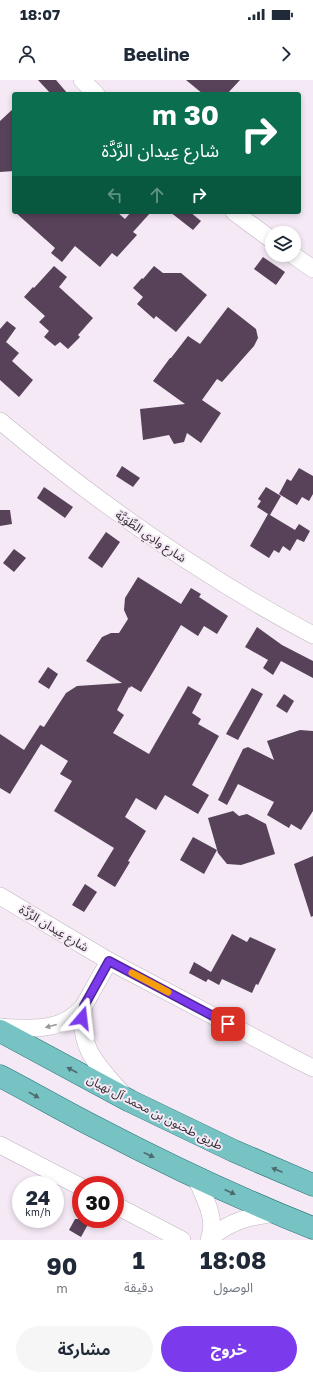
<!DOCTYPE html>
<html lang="ar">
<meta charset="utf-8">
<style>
:root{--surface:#fff;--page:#f6f6f7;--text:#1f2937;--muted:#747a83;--accent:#7c3aed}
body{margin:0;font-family:"Golos Text","Noto Sans Arabic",sans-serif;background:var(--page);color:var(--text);direction:rtl;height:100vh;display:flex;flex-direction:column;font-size:15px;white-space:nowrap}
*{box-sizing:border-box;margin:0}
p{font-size:13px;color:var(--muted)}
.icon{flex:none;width:22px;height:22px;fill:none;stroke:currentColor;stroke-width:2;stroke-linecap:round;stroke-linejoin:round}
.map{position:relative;height:1160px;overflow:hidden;direction:ltr}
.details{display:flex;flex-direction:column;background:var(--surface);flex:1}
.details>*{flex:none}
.top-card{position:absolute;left:12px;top:12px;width:289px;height:122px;border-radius:4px;box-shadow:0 2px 6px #0003;direction:rtl;background:#0b6e4f;color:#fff;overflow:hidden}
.fabs{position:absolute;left:265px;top:146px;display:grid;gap:8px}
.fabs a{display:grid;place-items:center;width:36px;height:36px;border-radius:50%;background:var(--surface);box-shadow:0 2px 6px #0003;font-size:20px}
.speed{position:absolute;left:12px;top:1096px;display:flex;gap:8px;font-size:20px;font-weight:700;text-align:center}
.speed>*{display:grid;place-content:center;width:52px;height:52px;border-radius:50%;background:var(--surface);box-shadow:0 2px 6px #0003;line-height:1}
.speed small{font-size:10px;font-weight:400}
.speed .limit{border:6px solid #d22;background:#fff;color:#111}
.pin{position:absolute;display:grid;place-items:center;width:34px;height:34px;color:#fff;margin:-17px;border-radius:8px;box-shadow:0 2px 6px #0006}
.me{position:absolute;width:44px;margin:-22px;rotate:17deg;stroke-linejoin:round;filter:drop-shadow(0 0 3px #0008)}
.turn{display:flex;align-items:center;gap:14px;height:84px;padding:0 16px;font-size:18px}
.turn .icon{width:52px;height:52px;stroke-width:2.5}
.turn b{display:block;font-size:28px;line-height:34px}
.lanes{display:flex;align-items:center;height:38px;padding:0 16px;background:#0003;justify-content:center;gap:20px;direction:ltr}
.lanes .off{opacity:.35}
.eta{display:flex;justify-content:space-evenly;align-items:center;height:68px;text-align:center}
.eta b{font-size:24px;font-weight:700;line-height:28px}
.button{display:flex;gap:8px;margin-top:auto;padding:8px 16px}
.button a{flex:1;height:46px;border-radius:24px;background:var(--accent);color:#fff;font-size:16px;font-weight:700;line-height:46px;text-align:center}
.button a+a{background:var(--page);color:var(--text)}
.status{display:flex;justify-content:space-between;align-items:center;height:28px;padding:0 20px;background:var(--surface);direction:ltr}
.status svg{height:11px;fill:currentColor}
header{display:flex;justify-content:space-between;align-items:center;height:52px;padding:0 16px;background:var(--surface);font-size:18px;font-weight:700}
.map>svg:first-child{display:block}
.building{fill:#57425a}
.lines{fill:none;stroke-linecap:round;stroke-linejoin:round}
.minor-casing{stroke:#c0b5c1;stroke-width:18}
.major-casing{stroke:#257578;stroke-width:23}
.minor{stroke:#fff;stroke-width:17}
.major{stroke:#77c3c4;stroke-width:22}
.oneway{fill:#99979a}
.oneway2{fill:#4e6a6e}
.route-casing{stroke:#51269a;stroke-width:10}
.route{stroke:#7c3aed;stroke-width:7}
.slow{stroke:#f59e0b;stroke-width:7}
.labels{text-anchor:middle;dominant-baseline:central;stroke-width:4;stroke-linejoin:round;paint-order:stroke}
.street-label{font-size:12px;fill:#332f34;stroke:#f4e9f5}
</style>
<div class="status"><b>18:07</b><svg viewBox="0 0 49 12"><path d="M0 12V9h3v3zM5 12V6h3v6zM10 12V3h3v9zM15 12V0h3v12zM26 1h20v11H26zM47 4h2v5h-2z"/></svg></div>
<header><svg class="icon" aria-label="forward" viewBox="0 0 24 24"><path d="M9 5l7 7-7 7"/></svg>Beeline<svg class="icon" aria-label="person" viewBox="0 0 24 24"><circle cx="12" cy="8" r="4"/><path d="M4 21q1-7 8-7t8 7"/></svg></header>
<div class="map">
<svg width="313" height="1160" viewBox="0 0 313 1160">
<rect width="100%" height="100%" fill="#f4e9f5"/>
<g class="building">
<path d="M38,0H56L68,14H51Z"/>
<path d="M186,0H240L227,14H203Z"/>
<path d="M14,28V91L0,92V41Z"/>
<path d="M15,132H117L125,139L131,132H151L133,152L137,155L117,177L112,173L100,187L75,166L62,182L51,173L55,168Z"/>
<path d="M170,132H190L201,141L193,150Z"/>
<path d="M263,177L285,192L276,205L254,189Z"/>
<path d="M54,186L67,197L59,207L93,238L78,255L80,257L68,269L60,262L55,266L44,257L49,251L39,242L45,236L24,217L33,207L34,208Z"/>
<path d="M154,186L163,193H181L207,215L176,252L156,236L154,239L137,224L143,217L133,208L142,198L143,199Z"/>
<path d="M228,227L256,249L258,258L254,266L222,302L217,299L202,320L221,333L201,363L187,353L184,362L174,364L169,355L143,360L140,329L185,324L153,301L170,278H171L188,256L200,264Z"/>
<path d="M7,241L16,248L6,262L19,273L12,281L33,300L19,317L0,300V249Z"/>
<path d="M122,386L140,398L133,407L116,396Z"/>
<path d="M299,388L313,396V414L309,421L302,417L297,425L279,414L287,399L291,401Z"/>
<path d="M44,407L73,427L65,438L37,418Z"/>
<path d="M266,407L281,416L270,435L295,450L299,444L310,451L304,462L297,459L290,471L283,466L279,473L274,470L269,478L250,466L268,434L257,427L261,421L258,419Z"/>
<path d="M0,430H10L12,444L0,446Z"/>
<path d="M106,452L120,462L102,488L88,478Z"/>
<path d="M14,469L26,478L14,492L3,483Z"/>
<path d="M138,497L181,524L191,508L201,514L199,517L228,536L217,554L204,546L198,556L181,545L141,612L131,606L130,608L129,607L117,630L124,635L113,653L149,674L188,606L202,614L192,633L201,639L198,644L219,656L192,705L209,715L198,734L165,715L156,730L136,718L125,737L146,751L128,781L130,782L115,807L97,796L114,768L54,731L72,701L60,694L68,681L41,664L10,714L0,708V654L24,670L40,645L44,647L66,613L77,606L122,603L86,581L102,557L111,553H119L128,539L124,530L125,518Z"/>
<path d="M257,547L282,565L313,581V598L281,581L273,595L263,588L268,580L245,567Z"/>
<path d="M48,587L58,594L49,609L38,602Z"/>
<path d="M252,608L263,614L238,660L226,654Z"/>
<path d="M284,614L294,621L287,633L276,626Z"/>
<path d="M300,650L313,651V731L301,750L291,744L289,748L267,735L274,722L238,704L227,725L218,720L243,669L248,667L274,680L267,661Z"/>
<path d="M233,731L239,736L247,734L266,744L275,774L241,785L227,784L218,773L208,738Z"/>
<path d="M193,757L217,770L204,794L180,780Z"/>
<path d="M313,776V836L311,837L294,784Z"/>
<path d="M85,804L97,812L84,832L72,825Z"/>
<path d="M232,854L247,862L250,857L276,869L258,905L256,904L252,913L222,899L219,905L208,899L206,902L189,893L194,882L211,892Z"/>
<path d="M75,1139H91L81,1157L69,1150Z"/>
</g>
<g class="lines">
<defs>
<g id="minor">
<path d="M82,0L96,14"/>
<path d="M234,132L272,160"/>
<path d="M293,175L313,189"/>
<path d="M0,341C98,423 200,495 313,555"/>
<path d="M0,816L109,881L295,979L313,988"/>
<path d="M84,926C77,967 97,985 122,1013"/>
<path d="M0,947C30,949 62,952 83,927C86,923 88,918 91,913C97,902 103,892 109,881"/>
<path d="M0,1065L81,1107"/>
<path d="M195,1096C203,1115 218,1139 209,1160"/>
<path d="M115,1125L182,1160"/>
<path d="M210,1158C232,1140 249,1137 275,1133"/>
</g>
<g id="major">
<path d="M0,951L130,1021L234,1071L313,1105"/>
<path d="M0,996C33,1013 65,1032 99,1049C168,1085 240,1119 313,1148"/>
</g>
</defs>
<use href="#minor" class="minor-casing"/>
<use href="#major" class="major-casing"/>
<use href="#minor" class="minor"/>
<use href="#major" class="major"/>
</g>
<defs><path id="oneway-solid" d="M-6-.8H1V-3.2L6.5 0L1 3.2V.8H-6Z"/></defs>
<use class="oneway" href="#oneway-solid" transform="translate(51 946) rotate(165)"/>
<g class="oneway2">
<use href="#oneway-solid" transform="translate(72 990) rotate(-152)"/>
<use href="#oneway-solid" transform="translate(34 1015) rotate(29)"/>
<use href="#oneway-solid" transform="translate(149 1075) rotate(26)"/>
<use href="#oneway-solid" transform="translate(277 1090) rotate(-157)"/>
<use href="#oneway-solid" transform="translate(230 1112) rotate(25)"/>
</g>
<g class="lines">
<defs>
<path id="route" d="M82,938L84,926L109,881L228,944"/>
</defs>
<use href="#route" class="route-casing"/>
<use href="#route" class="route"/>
<path class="slow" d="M132,893L168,912"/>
</g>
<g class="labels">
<g class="street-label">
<text transform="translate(151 456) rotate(34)">شارع وادِي الطِّوَيَّة</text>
<text transform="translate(54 848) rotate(31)">شارع عِيدان الرَّدَّة</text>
<text transform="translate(155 1032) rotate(27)">طريق طحنون بن محمد آل نهيان</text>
</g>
</g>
</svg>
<div class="fabs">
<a><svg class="icon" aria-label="layers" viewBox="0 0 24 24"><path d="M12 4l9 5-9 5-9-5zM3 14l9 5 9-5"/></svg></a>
</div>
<div class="speed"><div>24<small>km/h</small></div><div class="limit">30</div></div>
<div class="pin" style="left:228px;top:944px;background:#d93025"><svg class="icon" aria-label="arrive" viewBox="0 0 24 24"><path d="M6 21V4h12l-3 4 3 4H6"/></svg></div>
<svg class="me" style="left:82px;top:938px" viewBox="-20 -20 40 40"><path d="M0-17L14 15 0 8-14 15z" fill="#7c3aed" stroke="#fff" stroke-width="4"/></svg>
<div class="top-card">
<div class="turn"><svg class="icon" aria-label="right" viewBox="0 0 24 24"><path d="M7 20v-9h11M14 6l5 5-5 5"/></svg><div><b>30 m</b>شارع عِيدان الرَّدَّة</div></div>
<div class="lanes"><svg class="icon off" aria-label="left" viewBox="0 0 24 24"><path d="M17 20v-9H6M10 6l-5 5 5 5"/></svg><svg class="icon off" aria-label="ahead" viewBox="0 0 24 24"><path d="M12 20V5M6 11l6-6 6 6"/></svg><svg class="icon" aria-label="right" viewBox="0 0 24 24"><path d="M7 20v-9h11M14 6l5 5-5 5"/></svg></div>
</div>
</div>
<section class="details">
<div class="eta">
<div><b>18:08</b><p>الوصول</p></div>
<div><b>1</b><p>دقيقة</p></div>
<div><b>90</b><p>m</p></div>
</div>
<div class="button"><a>خروج</a><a>مشاركة</a></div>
</section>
